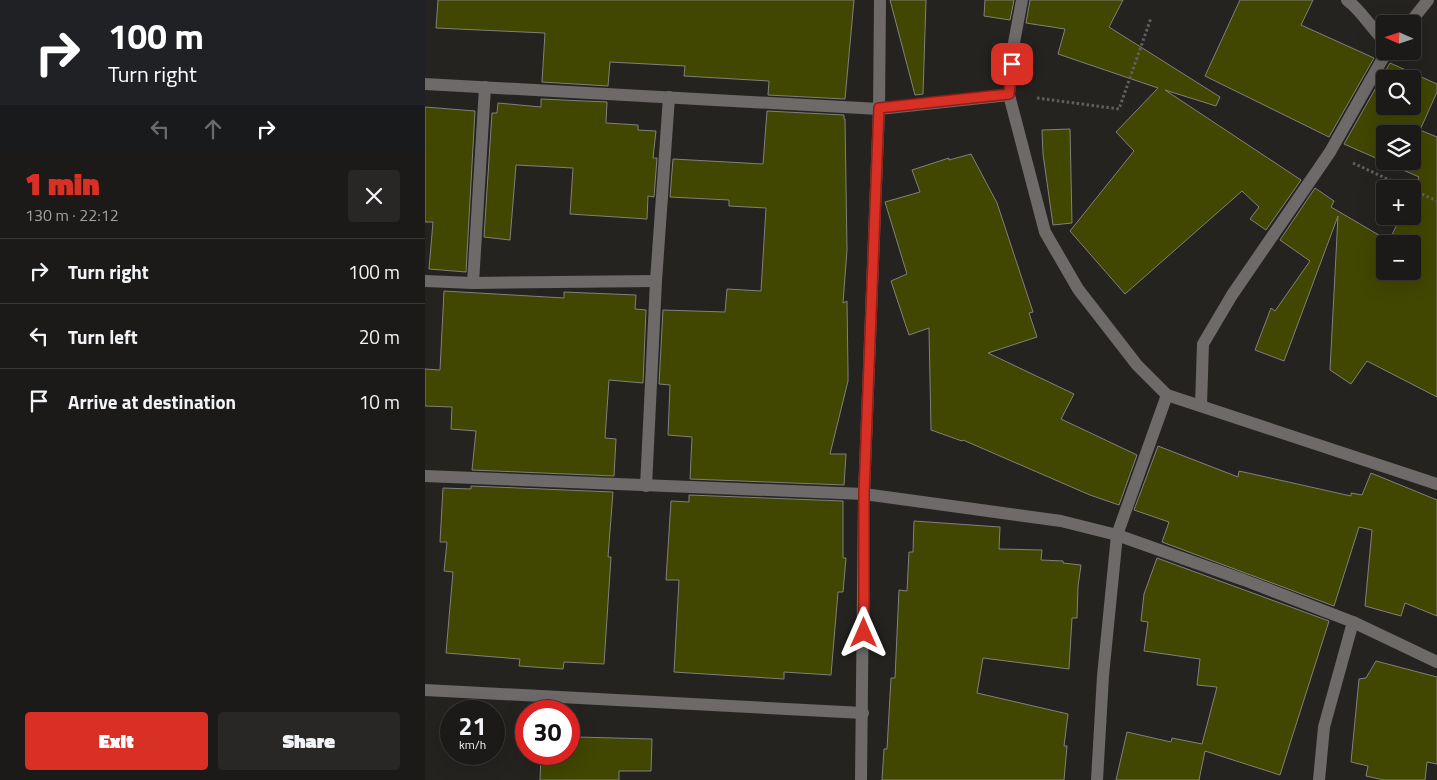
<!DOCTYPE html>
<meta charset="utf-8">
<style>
:root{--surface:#1c1a18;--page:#292725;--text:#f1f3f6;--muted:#a0a1a2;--line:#3a3837;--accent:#d93025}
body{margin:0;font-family:"Titillium Web",sans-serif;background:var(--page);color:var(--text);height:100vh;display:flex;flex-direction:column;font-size:19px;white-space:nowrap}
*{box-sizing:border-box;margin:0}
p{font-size:16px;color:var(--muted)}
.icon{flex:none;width:28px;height:28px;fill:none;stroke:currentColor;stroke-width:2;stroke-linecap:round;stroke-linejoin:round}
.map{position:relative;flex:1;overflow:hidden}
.panel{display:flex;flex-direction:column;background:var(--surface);width:425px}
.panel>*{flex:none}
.banner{background:#202124;color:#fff;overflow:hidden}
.needle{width:32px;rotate:273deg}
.fabs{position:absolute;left:951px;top:15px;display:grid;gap:10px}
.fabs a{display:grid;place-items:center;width:45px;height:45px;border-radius:5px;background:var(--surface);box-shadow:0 5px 20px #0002,0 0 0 1px var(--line);font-size:25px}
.speed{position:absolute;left:15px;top:700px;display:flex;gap:10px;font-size:25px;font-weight:700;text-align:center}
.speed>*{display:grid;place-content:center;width:65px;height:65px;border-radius:50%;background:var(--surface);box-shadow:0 5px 20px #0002,0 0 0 1px var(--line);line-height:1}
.speed small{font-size:12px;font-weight:400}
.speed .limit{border:8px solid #d22;background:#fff;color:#111}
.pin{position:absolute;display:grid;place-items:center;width:42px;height:42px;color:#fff;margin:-21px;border-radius:10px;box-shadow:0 2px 8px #0006}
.me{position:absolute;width:55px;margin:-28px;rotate:0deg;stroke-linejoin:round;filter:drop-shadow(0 0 4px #0008)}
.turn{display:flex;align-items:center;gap:18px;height:105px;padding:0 25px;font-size:22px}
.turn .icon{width:65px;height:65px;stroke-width:2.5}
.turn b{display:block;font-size:35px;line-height:42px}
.lanes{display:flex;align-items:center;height:48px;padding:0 25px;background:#0003;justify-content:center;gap:25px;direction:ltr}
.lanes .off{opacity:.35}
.round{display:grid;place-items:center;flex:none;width:52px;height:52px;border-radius:5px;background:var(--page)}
.headline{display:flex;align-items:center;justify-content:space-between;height:85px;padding:0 25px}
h1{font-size:30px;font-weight:800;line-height:38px;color:var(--accent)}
.action{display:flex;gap:10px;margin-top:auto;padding:10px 25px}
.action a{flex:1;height:58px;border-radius:5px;background:var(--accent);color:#fff;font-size:20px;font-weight:800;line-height:58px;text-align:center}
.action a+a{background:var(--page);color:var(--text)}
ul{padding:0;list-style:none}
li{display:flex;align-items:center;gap:15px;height:65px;padding:0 25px;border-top:1px solid var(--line)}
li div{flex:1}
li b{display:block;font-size:19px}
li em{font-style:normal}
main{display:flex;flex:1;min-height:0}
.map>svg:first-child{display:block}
.building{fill:#414600;stroke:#80817c;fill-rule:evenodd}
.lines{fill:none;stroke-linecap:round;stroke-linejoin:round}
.path{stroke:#62605d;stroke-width:3;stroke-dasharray:2.5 2.5;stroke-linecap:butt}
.minor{stroke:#6d6a69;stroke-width:12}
.route-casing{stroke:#8d1f18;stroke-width:12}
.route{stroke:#d93025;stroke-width:9}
</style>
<main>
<section class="panel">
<div class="banner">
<div class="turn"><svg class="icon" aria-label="right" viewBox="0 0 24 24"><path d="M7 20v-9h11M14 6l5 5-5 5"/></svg><div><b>100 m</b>Turn right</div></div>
<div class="lanes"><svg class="icon off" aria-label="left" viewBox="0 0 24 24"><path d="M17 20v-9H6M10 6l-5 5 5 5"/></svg><svg class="icon off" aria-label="ahead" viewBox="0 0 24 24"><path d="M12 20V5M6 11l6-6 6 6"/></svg><svg class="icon" aria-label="right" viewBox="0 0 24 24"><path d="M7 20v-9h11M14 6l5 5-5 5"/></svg></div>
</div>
<div class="headline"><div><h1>1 min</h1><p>130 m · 22:12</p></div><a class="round"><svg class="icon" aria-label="close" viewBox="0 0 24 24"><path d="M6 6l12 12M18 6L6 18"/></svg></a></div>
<ul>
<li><svg class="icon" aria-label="right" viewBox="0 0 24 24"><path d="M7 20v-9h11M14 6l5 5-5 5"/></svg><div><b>Turn right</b></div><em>100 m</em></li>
<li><svg class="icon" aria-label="left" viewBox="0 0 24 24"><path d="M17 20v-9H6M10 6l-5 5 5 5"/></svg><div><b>Turn left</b></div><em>20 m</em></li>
<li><svg class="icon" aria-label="arrive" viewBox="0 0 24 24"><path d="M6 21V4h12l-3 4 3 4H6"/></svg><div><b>Arrive at destination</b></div><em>10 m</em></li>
</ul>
<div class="action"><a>Exit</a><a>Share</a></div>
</section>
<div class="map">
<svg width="1012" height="780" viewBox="0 0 1012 780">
<rect width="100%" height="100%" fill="#252320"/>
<g class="building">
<path d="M13,0H429L420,99L343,95L344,81L259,76L260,66L185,62L183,86L117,82L120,33L11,28Z"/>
<path d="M465,0H501L498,94L490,95Z"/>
<path d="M560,0H589L585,20L559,16Z"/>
<path d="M605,0H698L684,27L795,97L791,106L740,90L876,180L841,230L825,219L834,207L817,191L700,294L645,231L709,151L691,132L733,88L633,54L640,29L601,23Z"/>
<path d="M815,0H888L876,25L949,58L904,137L780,76Z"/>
<path d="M965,63L1012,84V92L995,130L1012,137V397L942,361L926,384L905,370L913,216L859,361L830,350L846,308L850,311L885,261L855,240L890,188L909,201L906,207L964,241L976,216H988V191L994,177L919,144ZM960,79H988V106H960ZM960,134H988V161H960ZM960,244H988V271H960Z"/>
<path d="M116,99L182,102L181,123L213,125V130L231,131L228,158H232L229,197L223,196L222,219L145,214L148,168L91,165L85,240L59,237L67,113H72L73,103L116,107Z"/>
<path d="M0,107L50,111L41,272L4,269L8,222H0Z"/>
<path d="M342,111L419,115V119H420L422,250L418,303L422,301L423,372V381L405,454H421L419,485L265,479L267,437L243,435L245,385L234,384L238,310L300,312L302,289L336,291L341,208L304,206V200L245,197L248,159L338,164Z"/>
<path d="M645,129L647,223L628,225L618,154L617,130Z"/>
<path d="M546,154L572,203L608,312L604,313L612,337L563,353L649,394L636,419L712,455L694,505L665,495L538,440L537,441L506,430L504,328L484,335L466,281L482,274L460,202L495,192L487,170L524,158V160Z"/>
<path d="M19,291L139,298V292L211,295L210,309L221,310L218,383L184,380L180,438L191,439L189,476L47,470L51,431L26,429L27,407L0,406V369L15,370Z"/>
<path d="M733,446L813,477L814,471L926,496V493L937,495L946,473L1012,500V616L980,603L976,616L940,606L947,530L934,527L909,606L737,542L744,522L709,510Z"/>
<path d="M46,486L188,492L183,557H186L179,664L139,662L138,669L94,666L95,659L21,653L28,572L19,571L22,542H15L18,488L46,489Z"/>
<path d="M264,495L418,501V558H421L418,592H413L406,675L359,672V679L249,672L254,580H241L246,501L264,502Z"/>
<path d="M489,521L575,527L574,549L617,550L616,560L638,561V563L656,565L653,586L652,618H647L644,669L558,658L552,693L643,714L639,746H642L639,780H457L459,749H462L466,678H470L474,590L482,591L484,552H488Z"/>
<path d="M732,558L904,621L855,775L780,751L774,780H691L702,732L746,742L747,738L777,744L792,687L772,685L775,659L719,651L723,622L716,621L719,594Z"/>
<path d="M951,661L1012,677V764L1002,762L1000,780H959L941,776L943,766L926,762L934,679L941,678Z"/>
<path d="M152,737L227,739L226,771H194V780H115L116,754H144V747H152Z"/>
</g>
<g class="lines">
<g class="path">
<path d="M612,98L694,109L726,18"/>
<path d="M928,163L984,189"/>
<path d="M988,190L1012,201"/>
</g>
<g class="minor">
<path d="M597,0L588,48L584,95L620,232L653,289L712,365L742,395L1012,484"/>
<path d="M922,0C936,10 947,29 960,42"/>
<path d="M984,24L1003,0"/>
<path d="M0,84L454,109L584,95"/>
<path d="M0,281L48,283L231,281"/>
<path d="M48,283L60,87"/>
<path d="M776,405L778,344L807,295L905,152L962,51"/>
<path d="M0,476L439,494L636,521L692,535L819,580L928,622L1012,662"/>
<path d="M221,486L231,281L244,97"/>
<path d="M0,690L438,713"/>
<path d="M436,780L439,494L454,109L455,0"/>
<path d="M672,780L678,676L692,535L742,395"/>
<path d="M894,780L899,727L928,622"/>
</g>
</g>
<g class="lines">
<defs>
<path id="route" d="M439,633V494L454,108L584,94L587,64"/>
</defs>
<use href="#route" class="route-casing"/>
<use href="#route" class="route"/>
</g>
</svg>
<div class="fabs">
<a><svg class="needle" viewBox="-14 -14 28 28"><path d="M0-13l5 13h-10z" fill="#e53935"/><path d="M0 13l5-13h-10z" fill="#a0a1a2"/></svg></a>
<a><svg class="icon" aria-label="search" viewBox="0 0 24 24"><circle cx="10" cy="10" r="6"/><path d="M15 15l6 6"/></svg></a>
<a><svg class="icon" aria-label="layers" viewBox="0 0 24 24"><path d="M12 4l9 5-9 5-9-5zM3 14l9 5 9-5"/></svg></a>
<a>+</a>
<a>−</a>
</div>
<div class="speed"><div>21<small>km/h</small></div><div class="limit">30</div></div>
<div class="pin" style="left:587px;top:64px;background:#d93025"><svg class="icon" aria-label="arrive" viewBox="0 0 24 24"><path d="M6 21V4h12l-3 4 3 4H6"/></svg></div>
<svg class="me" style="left:439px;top:633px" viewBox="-20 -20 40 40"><path d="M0-17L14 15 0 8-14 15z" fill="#d93025" stroke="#fff" stroke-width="4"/></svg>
</div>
</main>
